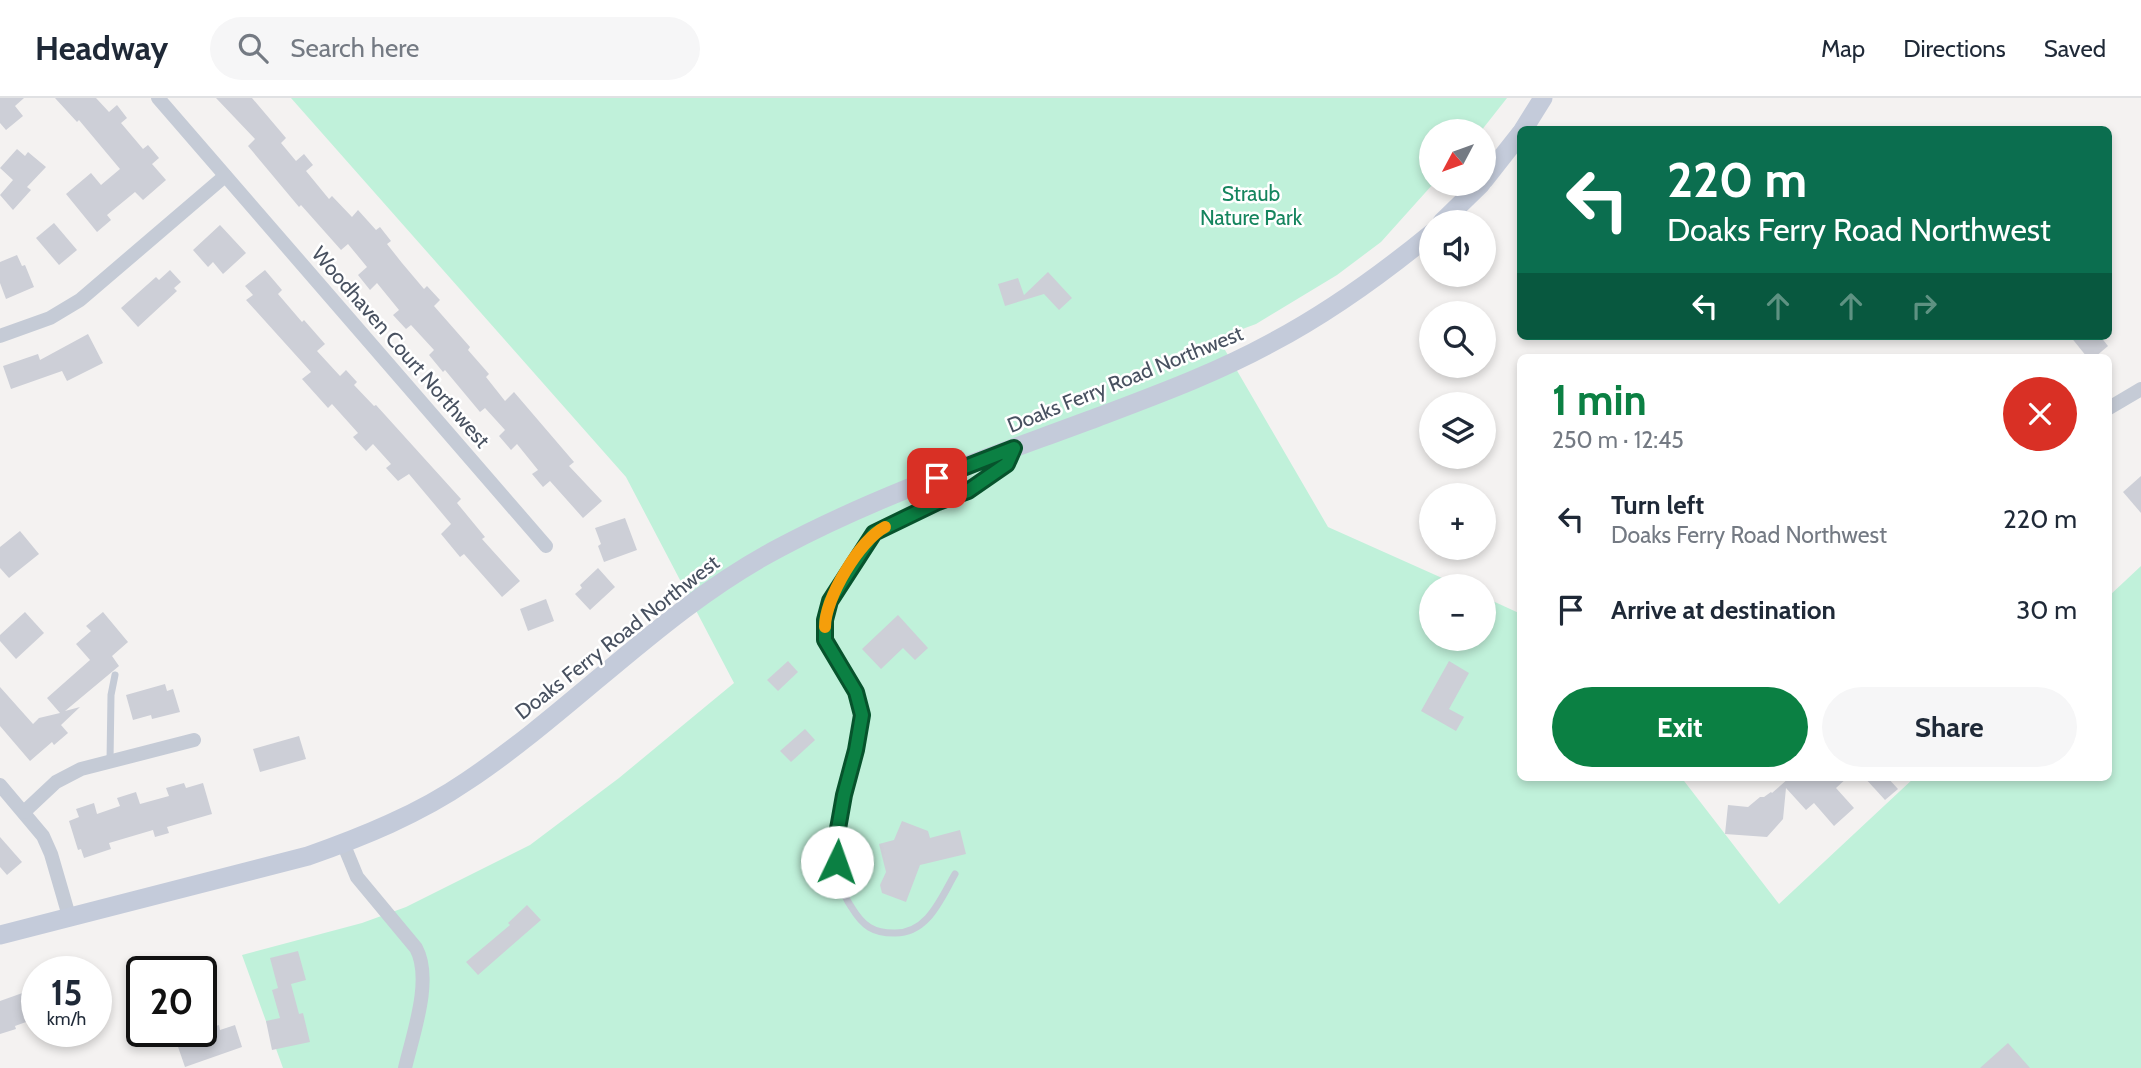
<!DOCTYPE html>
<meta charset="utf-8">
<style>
:root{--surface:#fff;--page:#f6f6f7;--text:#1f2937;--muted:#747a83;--line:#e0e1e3;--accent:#0b8043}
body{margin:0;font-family:Cabin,sans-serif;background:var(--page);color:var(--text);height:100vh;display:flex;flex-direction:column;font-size:26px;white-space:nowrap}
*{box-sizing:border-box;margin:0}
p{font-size:23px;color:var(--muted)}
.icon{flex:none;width:38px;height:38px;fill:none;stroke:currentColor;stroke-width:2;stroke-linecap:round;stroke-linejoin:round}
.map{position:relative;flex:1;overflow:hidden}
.side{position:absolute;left:1517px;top:256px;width:595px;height:427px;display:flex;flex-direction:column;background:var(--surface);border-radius:10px;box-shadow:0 4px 10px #0003}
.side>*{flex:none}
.guide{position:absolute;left:1517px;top:28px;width:595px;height:214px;border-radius:10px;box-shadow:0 4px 10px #0003;background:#0b6e4f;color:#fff;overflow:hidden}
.needle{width:46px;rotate:229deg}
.buttons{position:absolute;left:1419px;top:21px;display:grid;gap:14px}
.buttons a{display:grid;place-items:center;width:77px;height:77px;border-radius:50%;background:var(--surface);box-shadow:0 4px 10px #0003;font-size:35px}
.speed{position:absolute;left:21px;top:858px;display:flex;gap:14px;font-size:35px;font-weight:700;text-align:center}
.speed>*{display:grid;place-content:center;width:91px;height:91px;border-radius:50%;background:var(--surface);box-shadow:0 4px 10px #0003;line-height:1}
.speed small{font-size:18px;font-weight:400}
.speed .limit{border:4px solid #111;border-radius:10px;background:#fff;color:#111}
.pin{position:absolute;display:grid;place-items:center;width:60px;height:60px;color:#fff;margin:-30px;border-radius:14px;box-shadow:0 4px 10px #0006}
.me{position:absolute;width:77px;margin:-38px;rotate:3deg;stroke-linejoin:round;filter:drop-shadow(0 0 5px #0008)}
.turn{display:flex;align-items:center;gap:24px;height:147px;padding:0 35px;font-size:32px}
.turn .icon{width:91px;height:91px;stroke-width:2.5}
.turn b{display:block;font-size:49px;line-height:60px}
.lanes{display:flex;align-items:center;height:66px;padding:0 35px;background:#0003;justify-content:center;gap:35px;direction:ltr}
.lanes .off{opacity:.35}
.round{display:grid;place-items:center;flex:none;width:74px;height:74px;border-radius:37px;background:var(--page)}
.head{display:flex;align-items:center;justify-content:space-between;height:119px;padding:0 35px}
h1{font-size:42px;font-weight:700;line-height:52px;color:var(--accent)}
.action{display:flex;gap:14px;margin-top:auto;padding:14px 35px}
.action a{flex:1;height:80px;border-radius:42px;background:var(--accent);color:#fff;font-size:28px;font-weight:700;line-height:80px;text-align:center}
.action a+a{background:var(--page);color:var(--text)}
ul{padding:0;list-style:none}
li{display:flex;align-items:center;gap:21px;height:91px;padding:0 35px}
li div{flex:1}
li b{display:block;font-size:26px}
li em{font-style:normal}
header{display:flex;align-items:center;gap:42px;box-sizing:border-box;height:98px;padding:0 35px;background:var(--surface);border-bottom:2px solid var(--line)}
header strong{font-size:33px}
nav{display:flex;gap:38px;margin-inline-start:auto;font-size:24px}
.search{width:490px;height:63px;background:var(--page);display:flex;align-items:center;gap:18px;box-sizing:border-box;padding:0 24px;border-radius:38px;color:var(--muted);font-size:26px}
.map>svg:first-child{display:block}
.green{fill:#c0f1da}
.building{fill:#cdcfd7}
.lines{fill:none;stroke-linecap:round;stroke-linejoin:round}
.service{stroke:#c5cbd6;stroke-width:7}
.minor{stroke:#c5cbd6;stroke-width:14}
.secondary{stroke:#c4cbda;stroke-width:19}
.route-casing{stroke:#07532c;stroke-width:18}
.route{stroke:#0b8043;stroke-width:12}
.slow{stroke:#f59e0b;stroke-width:12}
.labels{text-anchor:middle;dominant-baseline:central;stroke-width:5;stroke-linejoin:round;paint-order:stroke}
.park-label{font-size:21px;fill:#15855e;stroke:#fff}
.street-label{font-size:21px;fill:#485160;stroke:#fff}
</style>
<header>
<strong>Headway</strong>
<div class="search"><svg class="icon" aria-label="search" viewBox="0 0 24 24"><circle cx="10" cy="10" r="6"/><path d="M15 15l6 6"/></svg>Search here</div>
<nav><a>Map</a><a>Directions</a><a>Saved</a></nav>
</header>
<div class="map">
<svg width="2141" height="970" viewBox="0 0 2141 970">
<rect width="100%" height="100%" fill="#f4f2f1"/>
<path class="green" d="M291,0H1507L1481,33H1432L1433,86L1381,144L1337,177L1256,226L1218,240L1328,429L1460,488H1432V541H1484V499L1521,516V679H1681L1779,806L1915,679H2109V498L2141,468V970H283L242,857L362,825L406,809L530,747L619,680L734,585L626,379Z"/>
<g class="building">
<path d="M0,0H24L15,8L23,18L6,32L0,25Z"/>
<path d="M55,0H96L109,14L117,7L127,20L121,25L143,51L148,47L159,60L152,66L166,82L143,102L135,94L107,117L111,122L97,134L66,96L91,75L101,87L120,71L79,22L77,24Z"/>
<path d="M216,0H252L286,40L281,45L296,63L304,56L313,67L306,73L329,101L332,98L352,119L358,112L376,132L380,129L391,143L387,146L402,165L424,191L427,188L440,202L434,208L470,249L468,252L489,276L486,279L505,303L514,294L574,364L569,368L602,403L583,420L550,383L543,389L532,376L538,372L517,346L511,352L499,338L505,332L485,310L480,314L445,272L443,274L429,257L434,252L411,227L406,231L393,217L399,212L377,185L370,192L358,177L367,169L348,146L341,152L301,107L299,109L248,48L255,41Z"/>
<path d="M17,51L25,58L28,54L46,69L27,89L31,92L13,112L0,97L13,82L0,70Z"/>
<path d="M54,125L77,152L59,167L36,140Z"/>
<path d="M220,127L246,155L223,176L213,164L208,169L193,152Z"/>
<path d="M17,157L22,168L25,167L34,189L6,201L0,185V164Z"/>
<path d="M170,172L181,184L174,190L177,193L138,229L121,210L156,179L159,182Z"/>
<path d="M265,172L282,192L278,196L302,224L304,222L325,246L317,253L340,278L346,272L357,284L354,287L374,308L376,307L461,401L457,405L485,439L482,441L520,483L502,499L464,456L460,459L441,436L451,426L409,376L398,383L386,370L391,366L373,346L366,353L353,339L358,335L332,306L328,310L302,281L311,274L246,202L253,197L245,188Z"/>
<path d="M1048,174L1072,200L1059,212L1044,196L1005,208L998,186L1018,180L1024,197Z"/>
<path d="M88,236L103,265L67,283L62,273L11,291L3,268L38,256L40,262Z"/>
<path d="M2070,238H2100L2108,248L2095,259H2087Z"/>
<path d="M2141,378V415L2123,394Z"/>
<path d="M625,420L637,452L604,464L598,448L601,446L595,430Z"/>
<path d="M20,433L39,456L9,480L0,470V449Z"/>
<path d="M598,470L615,489L590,512L575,496L582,490L580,487Z"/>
<path d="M546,501L554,523L528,533L520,511Z"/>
<path d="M25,514L44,535L16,561L0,543V537Z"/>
<path d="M103,514L128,544L112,558L119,568L65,613L80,609L61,627L68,635L54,647L52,644L30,663L0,628V589L33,626L39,620L60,615L47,600L90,562L76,546L91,533L86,528Z"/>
<path d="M898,517L928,550L915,562L903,550L881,571L862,551Z"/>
<path d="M788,563L798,574L778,593L767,582Z"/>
<path d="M1449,563L1469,575L1449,611L1464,619L1456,633L1421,613Z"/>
<path d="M165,586L167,593L173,591L180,614L152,621L151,617L133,622L126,597Z"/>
<path d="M805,631L815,642L791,664L780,653Z"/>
<path d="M299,638L306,661L260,674L253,651Z"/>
<path d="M1790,679H1848L1836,690L1854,710L1834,728L1814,705L1806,712L1786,690L1783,721L1767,739L1725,736L1728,707L1748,709L1760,699H1764L1771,694L1772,695Z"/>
<path d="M1864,679H1887L1898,691L1885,702Z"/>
<path d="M184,685L186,690L203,685L212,716L167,729L169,735L155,739L153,732L109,745L111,751L84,760L81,751L78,752L69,723L79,719L76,711L94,705L97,716L120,708L117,700L136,694L140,706L169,698L166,690Z"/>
<path d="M902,723L928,733L930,740L960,732L966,756L920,767L906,804L882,795L880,787L886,774L879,746L894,742Z"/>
<path d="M0,739L22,764L7,777L0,769Z"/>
<path d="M527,807L541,822L478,877L466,864L510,827L508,825Z"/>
<path d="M298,853L306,882L291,886L299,916L303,915L310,944L272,952L266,923L280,920L272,892L278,890L270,860Z"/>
<path d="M28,893L37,920L15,928L16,931L0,936V903Z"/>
<path d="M219,927L220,932L235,927L242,949L185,969L177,946L199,938L198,934Z"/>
<path d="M2008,945L2030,970H1980Z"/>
</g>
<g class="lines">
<g class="service">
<path d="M110,663L111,597L115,577"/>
<path d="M955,776C941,800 928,836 894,835C873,835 863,828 852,810C824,770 839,714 851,671C856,654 863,632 862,614C859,571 808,553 830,502C837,487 861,446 873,435C880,429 893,425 901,421C934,406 998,387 1012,354"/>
</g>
<g class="minor">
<path d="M158,0L546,448"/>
<path d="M0,238L50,220L80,202L225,78"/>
<path d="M2109,310L2141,291"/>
<path d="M0,687L43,738L51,756L69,818"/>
<path d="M24,714L56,684L81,671L194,642"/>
<path d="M343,745L357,779L416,850C433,881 413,936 405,970"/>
</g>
<g class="secondary">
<path d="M1523,32L1543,0"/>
<path d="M1484,82L1521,35"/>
<path d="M1442,124L1481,86"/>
<path d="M0,837L308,758C362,739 419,716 467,683C575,611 663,511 779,450C880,396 991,359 1098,319C1156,297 1216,275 1271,245C1328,215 1382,176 1432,135"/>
</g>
</g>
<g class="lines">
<defs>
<path id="route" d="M837,764L836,742L844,697L856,652L862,617L856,594L825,542V522L830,503L874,435L938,404L968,393L1007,366L1014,350L937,380"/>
</defs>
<use href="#route" class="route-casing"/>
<use href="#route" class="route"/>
<path class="slow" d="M825,529C825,500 860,442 885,429"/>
</g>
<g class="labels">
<g class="park-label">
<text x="1251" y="95">Straub<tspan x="1251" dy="24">Nature Park</tspan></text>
</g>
<g class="street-label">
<text transform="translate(401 249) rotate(49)">Woodhaven Court Northwest</text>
<text transform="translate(1125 281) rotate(-22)">Doaks Ferry Road Northwest</text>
<text transform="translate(617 539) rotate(-38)">Doaks Ferry Road Northwest</text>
</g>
</g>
</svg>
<div class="buttons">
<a><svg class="needle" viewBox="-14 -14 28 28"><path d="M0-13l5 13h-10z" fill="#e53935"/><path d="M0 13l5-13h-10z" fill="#747a83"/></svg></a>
<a><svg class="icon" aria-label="sound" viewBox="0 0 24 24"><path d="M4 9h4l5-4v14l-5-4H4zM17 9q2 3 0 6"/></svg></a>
<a><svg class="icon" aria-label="search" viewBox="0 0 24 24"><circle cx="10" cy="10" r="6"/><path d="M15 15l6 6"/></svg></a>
<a><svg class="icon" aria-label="layers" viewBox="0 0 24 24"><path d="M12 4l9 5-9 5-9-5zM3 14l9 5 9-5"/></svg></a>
<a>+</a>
<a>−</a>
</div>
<div class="speed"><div>15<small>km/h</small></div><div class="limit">20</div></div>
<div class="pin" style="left:937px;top:380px;background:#d93025"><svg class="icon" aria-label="arrive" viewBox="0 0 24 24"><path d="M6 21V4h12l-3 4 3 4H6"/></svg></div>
<svg class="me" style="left:837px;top:764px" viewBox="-20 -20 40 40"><circle r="19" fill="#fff"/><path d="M0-13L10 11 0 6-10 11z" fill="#0b8043"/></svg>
<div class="guide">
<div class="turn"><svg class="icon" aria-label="left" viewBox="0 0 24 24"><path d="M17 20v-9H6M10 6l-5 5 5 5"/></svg><div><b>220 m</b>Doaks Ferry Road Northwest</div></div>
<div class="lanes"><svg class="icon" aria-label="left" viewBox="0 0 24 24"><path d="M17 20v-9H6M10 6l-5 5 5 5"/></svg><svg class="icon off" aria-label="ahead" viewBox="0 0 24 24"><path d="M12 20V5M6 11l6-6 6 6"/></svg><svg class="icon off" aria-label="ahead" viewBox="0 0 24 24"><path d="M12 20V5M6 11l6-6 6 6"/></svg><svg class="icon off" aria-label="right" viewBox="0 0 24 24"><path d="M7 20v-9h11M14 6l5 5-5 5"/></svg></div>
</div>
<section class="side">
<div class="head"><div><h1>1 min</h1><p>250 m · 12:45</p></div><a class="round" style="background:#d93025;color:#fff"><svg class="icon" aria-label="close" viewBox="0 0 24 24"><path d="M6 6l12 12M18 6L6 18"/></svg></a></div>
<ul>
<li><svg class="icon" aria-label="left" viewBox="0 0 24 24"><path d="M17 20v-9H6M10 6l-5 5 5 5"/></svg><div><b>Turn left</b><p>Doaks Ferry Road Northwest</p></div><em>220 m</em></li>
<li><svg class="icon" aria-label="arrive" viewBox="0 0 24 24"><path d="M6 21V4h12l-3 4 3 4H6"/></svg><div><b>Arrive at destination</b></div><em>30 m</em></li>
</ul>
<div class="action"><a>Exit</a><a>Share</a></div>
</section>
</div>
